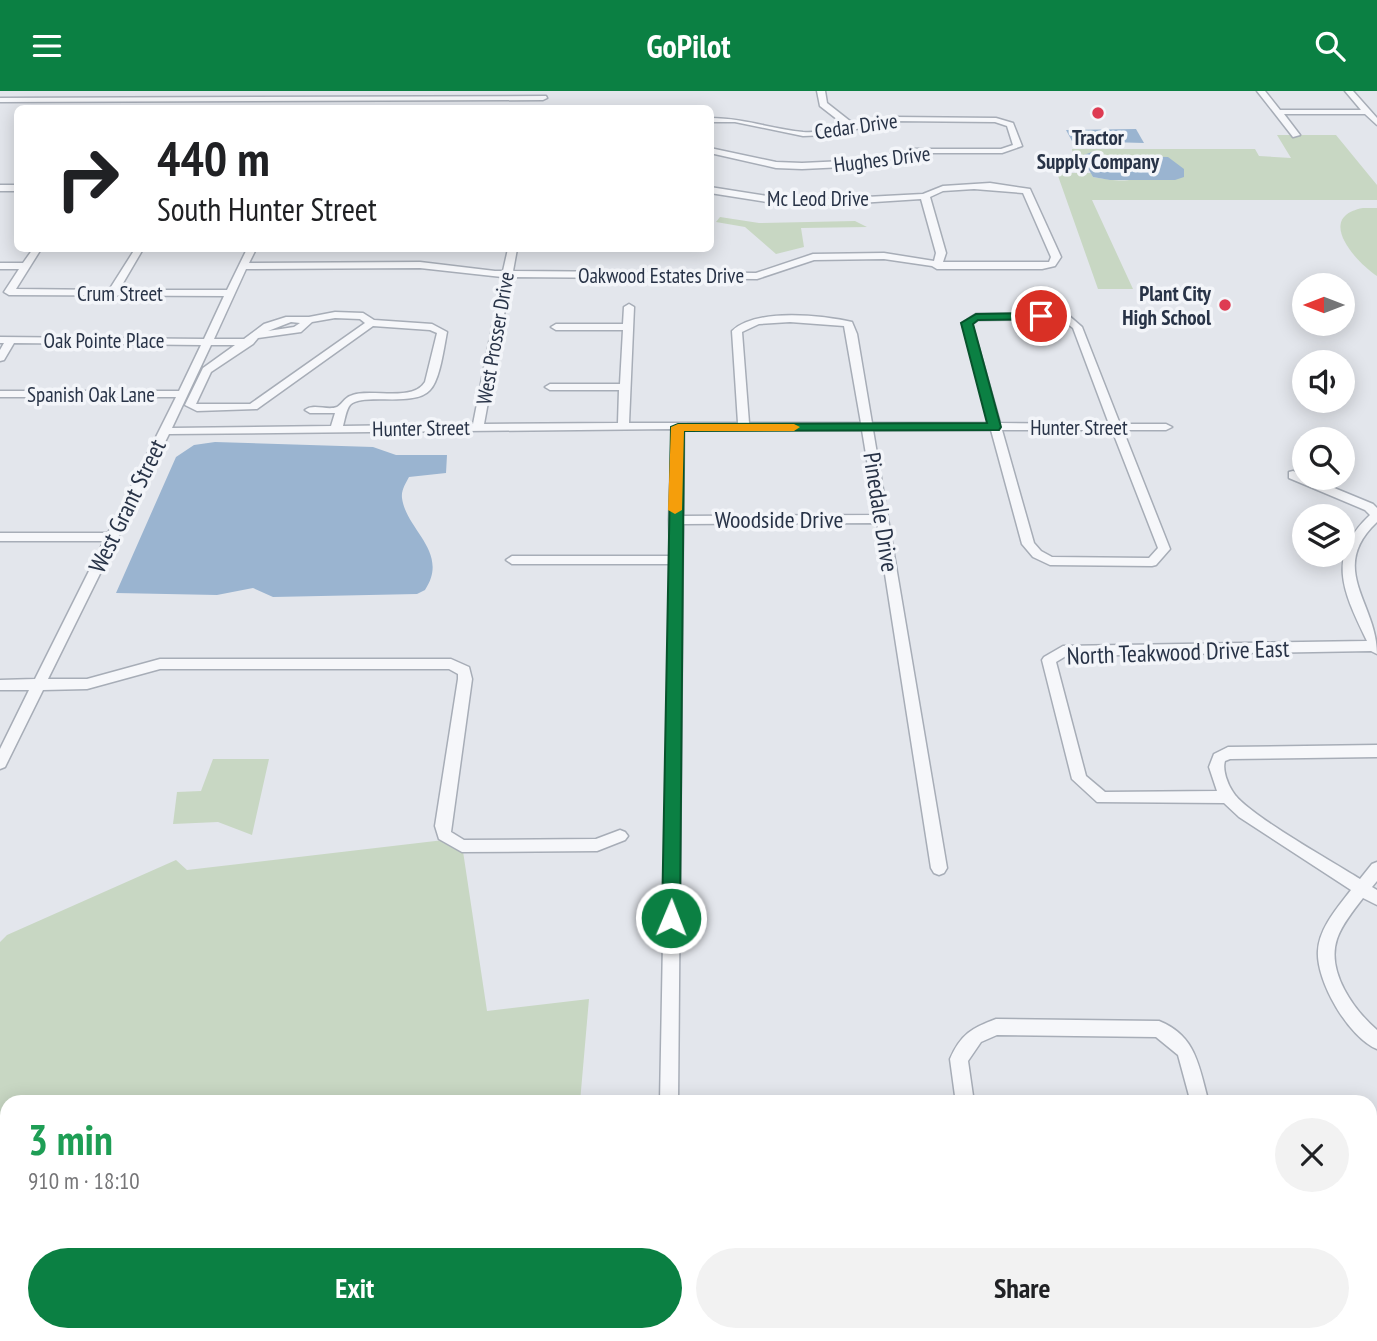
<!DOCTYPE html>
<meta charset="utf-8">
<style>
:root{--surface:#fff;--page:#f2f2f2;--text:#202124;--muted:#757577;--accent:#0b8043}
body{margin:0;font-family:"PT Sans Narrow",sans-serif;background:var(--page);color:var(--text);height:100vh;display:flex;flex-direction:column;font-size:26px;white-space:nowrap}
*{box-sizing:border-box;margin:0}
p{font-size:23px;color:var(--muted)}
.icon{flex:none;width:38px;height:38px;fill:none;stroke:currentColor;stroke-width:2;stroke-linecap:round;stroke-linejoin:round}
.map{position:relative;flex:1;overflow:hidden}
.side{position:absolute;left:0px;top:1004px;width:1377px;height:247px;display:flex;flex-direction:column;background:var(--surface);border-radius:21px 21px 0 0;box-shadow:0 4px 18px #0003}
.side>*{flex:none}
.top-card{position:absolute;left:14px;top:14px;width:700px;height:147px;border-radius:10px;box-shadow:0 4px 18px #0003;background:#fff;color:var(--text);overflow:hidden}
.needle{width:46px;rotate:270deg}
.buttons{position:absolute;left:1292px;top:182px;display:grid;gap:14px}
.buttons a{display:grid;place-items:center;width:63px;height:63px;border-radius:50%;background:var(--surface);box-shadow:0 4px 18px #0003;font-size:35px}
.pin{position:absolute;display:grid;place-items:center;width:60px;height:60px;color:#fff;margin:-30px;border:4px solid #fff;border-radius:50%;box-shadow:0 2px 7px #0007}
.me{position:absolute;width:77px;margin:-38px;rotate:1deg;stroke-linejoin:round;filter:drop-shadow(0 0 5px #0008)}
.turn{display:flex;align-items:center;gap:24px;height:147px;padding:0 28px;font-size:32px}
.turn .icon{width:91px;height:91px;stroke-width:2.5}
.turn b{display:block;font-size:49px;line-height:60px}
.round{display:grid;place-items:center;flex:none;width:74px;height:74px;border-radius:37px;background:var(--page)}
.headline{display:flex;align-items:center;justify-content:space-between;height:119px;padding:0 28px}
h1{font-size:42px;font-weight:700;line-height:52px;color:#1e9e55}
.button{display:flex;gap:14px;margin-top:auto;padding:14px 28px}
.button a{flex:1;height:80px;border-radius:42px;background:var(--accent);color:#fff;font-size:28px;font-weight:700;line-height:80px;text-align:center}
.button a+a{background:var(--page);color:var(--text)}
header{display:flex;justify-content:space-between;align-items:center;height:91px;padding:0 28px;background:var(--accent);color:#fff;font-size:32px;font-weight:700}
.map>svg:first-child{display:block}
.green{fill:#c8d7c3}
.water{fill:#9ab4d0}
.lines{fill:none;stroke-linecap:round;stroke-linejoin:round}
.minor-casing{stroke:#a7adb7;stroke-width:3}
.minor{fill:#f6f7fa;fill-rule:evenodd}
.route{fill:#0b8043;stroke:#07532c;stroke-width:2}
.slow{fill:#f59e0b}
.poi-dot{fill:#de3b52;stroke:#f3f5f9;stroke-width:2.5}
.labels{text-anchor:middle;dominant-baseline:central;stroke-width:7;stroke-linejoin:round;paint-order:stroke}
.far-street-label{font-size:21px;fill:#283347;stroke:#f3f5f9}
.far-poi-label{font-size:21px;font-weight:bold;fill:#283347;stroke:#f3f5f9}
.street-label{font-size:24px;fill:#283347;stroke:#f3f5f9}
</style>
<header><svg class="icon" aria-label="menu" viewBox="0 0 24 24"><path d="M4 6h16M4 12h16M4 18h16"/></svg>GoPilot<svg class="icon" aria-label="search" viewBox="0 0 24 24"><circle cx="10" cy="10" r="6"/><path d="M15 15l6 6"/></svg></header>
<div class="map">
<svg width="1377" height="1250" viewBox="0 0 1377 1250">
<rect width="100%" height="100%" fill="#e3e6ec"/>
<g class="green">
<path d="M1277,44H1336L1377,94V109H1092L1133,198H1098L1057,82H1091L1093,86C1132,93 1139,91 1168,66C1155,66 1103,68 1096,65L1085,70L1087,74H1074L1072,58H1255L1259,65L1291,67Z"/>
<path d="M1363,117H1377V185C1357,172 1314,126 1363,117Z"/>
<path d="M720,126L759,132L855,130L867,136L801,137L804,156L776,163L745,136L716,131Z"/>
<path d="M213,668H269L252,744L218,731L173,733L177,701L201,700Z"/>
<path d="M461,747L487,920L589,908L580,1011L7,1012V1158L0,1157V851L7,844L176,769L187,779Z"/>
</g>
<g class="water">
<path d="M1136,38L1144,52L1072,50L1066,39Z"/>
<path d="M1092,61L1102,68L1114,65L1168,66L1184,78V86L1175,89H1110L1093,86L1081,65Z"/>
<path d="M215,351L373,356L396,364H447L446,382L409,386C406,392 401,399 402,407C406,439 450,461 425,499L417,503L273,506L253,497L217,504L116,502L176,366L194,354Z"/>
</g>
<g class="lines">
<defs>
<g id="minor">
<path d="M817,0H825L827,12L855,34L894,26L996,27L1013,32L1022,55L1002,62H915L865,75L802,78L776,77L710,62V57L776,71L802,72L865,69L915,58H1001L1013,54L1007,35L995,31L894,30L828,44L803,45L735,31H710V27C744,27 771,38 803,41C818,42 833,39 847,36L820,15Z"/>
<path d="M1257,0H1265L1280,19H1361L1345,0H1353L1377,27V34L1365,23H1284L1300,44L1293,46Z"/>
<path d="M546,5L547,7L543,9L0,11V7Z"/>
<path d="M990,92L1030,98L1061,166L1055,175L1042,178H937L932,175L884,168L814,169L757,188L511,186L484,333L618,332L619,299H550L545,296L550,293H620L623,239H556L551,236L556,233H623L624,216L629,213L634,216L629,332H738L732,240C756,217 821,224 852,231L857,243L872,332H989L962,232L976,223H1067L1082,236L1120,333H1166L1172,336L1166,339H1123L1170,458L1156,474L1152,475L1050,474L1033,466L1022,453L991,339H873L947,777L944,782L939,784L934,782L931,777L877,432L683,433L678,1012H660L670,473H512L506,469L512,465H670L669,429L672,338L169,343L48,588H87L160,568H451L469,576L472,588L451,741L464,749L596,748L620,739L625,741L628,745L625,749L597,760L462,761L439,748L435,735L458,588V583L449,578H160L87,598L43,599L5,676L0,678V658L29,599H0V589L35,588L104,450H0V442H108L176,306H0V300H179L201,254L14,252L4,269L0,270V259L4,252H0V246L204,248L224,205L9,204L4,201L19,178H0V172H23L33,158H41L16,198L109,199L135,158H143L119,199H227L247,158H256L249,172L420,171L495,180H503L508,158H517L513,180L756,182L813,163L884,162L934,170L936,162L921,108L828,114L774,112L710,102V96L774,106L828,108L923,103L943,95ZM974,98L1023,102L1051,166L1049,171H943L946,162L930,106L943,100ZM420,177L502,186L473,333L343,335C345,328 346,319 350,314C363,301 414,317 430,299C440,289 444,256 447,241L432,233L374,229L363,222L335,221L309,226H286L264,233L244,248H214L246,178ZM335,227L360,228L365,232L250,313H196L211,281L253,253L258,247L301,241L312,231ZM1061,228L1073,237L1109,333L1000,332L972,233L978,229ZM291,231L300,232L294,236L268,240ZM790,231L844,235L861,332H749L742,241L759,233ZM373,235L430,239L437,242L425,291C412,312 369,296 350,305C345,307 341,314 337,316C327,320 314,312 305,319L310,322H335L331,335L172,337L211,254H235L203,277L185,314L197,320L257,318ZM684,338L862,339L876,424L683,425ZM1002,339H1112L1158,457L1149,467L1052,466L1041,460L1034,452Z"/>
<rect x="0" y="94" width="18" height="6"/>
<path d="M1293,380L1304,384V387H1310L1373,413L1377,417V431C1327,478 1377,512 1377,563L1371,560L1066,565L1056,571L1086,685L1105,701L1217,700L1209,676L1214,663L1228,656L1377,654V666L1230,668L1225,670C1222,679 1228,694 1233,701C1245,722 1335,772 1360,788L1372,773L1377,771V790L1372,796L1377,799V814L1363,807C1354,819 1342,833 1337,848C1326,881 1354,919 1377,939V958C1349,947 1316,890 1318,860C1319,837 1338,816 1351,799L1239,726L1224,712L1097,711L1072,688L1042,569L1044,566L1063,555L1367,550C1344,502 1325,466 1370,424L1365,419L1289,387V381Z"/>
<path d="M996,928L1159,930C1197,945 1199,977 1209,1012H1191L1178,964L1156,946L997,944L981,951L968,970L974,1012H956L950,968C961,943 972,937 996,928Z"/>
<path d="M1370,1232H1377V1250H1365L1361,1244H1370Z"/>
<rect x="656" y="1244" width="20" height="6"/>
<path d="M992,1244H1012L1013,1250H993Z"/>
<path d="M1260,1244H1284L1282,1250H1258Z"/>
</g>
</defs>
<use href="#minor" class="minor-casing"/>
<use href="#minor" class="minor"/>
</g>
<path class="route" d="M1041,222L1047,225L1045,228L978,229L973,233L1001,336L999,339L684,340L680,827L677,833L671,835L664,833L662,827L671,336L678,333L987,332L961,232L976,223Z"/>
<path class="slow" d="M678,333H794L800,336L794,340H684L682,419L675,423L668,419L671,336Z"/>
<g class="poi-dot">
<circle cx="1098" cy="22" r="7"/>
<circle cx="1225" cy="214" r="7"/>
</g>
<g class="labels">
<g class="far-street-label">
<text transform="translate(856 35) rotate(-8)">Cedar Drive</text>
<text transform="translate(882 68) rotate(-7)">Hughes Drive</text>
<text x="818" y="107">Mc Leod Drive</text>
<text x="661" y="184">Oakwood Estates Drive</text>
<text x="120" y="202">Crum Street</text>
<text transform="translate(495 247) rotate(-80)">West Prosser Drive</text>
<text x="104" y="249">Oak Pointe Place</text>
<text x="91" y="303">Spanish Oak Lane</text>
<text x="1079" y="336">Hunter Street</text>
<text transform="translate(421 337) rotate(-1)">Hunter Street</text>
</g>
<g class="far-poi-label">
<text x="1098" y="46">Tractor<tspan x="1098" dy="24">Supply Company</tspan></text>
<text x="1211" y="202" text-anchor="end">Plant City<tspan x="1211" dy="24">High School</tspan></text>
</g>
<g class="street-label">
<text transform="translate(127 415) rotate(-64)">West Grant Street</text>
<text transform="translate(881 421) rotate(81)">Pinedale Drive</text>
<text x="779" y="428">Woodside Drive</text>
<text transform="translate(1178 561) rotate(-2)">North Teakwood Drive East</text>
</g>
</g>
</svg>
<div class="buttons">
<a><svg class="needle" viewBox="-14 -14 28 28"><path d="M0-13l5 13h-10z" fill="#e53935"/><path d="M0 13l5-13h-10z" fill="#757577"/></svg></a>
<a><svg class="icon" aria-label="sound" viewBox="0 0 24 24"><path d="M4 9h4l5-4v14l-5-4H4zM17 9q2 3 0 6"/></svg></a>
<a><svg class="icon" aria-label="search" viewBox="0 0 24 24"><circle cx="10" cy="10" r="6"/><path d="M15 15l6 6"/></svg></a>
<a><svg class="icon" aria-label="layers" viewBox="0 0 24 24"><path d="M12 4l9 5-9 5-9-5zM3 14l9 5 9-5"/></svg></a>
</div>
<div class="pin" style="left:1041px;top:225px;background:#d93025"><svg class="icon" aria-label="arrive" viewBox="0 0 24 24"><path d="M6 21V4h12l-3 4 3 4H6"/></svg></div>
<svg class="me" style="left:671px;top:827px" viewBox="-20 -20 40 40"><circle r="17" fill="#0b8043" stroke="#fff" stroke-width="3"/><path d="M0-11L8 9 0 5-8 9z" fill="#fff"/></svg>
<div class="top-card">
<div class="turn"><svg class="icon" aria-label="right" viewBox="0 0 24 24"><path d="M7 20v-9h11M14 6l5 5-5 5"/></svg><div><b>440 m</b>South Hunter Street</div></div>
</div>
<section class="side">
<div class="headline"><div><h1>3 min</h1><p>910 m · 18:10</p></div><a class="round"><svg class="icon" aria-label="close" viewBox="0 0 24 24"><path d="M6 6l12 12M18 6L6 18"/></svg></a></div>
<div class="button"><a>Exit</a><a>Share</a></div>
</section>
</div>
